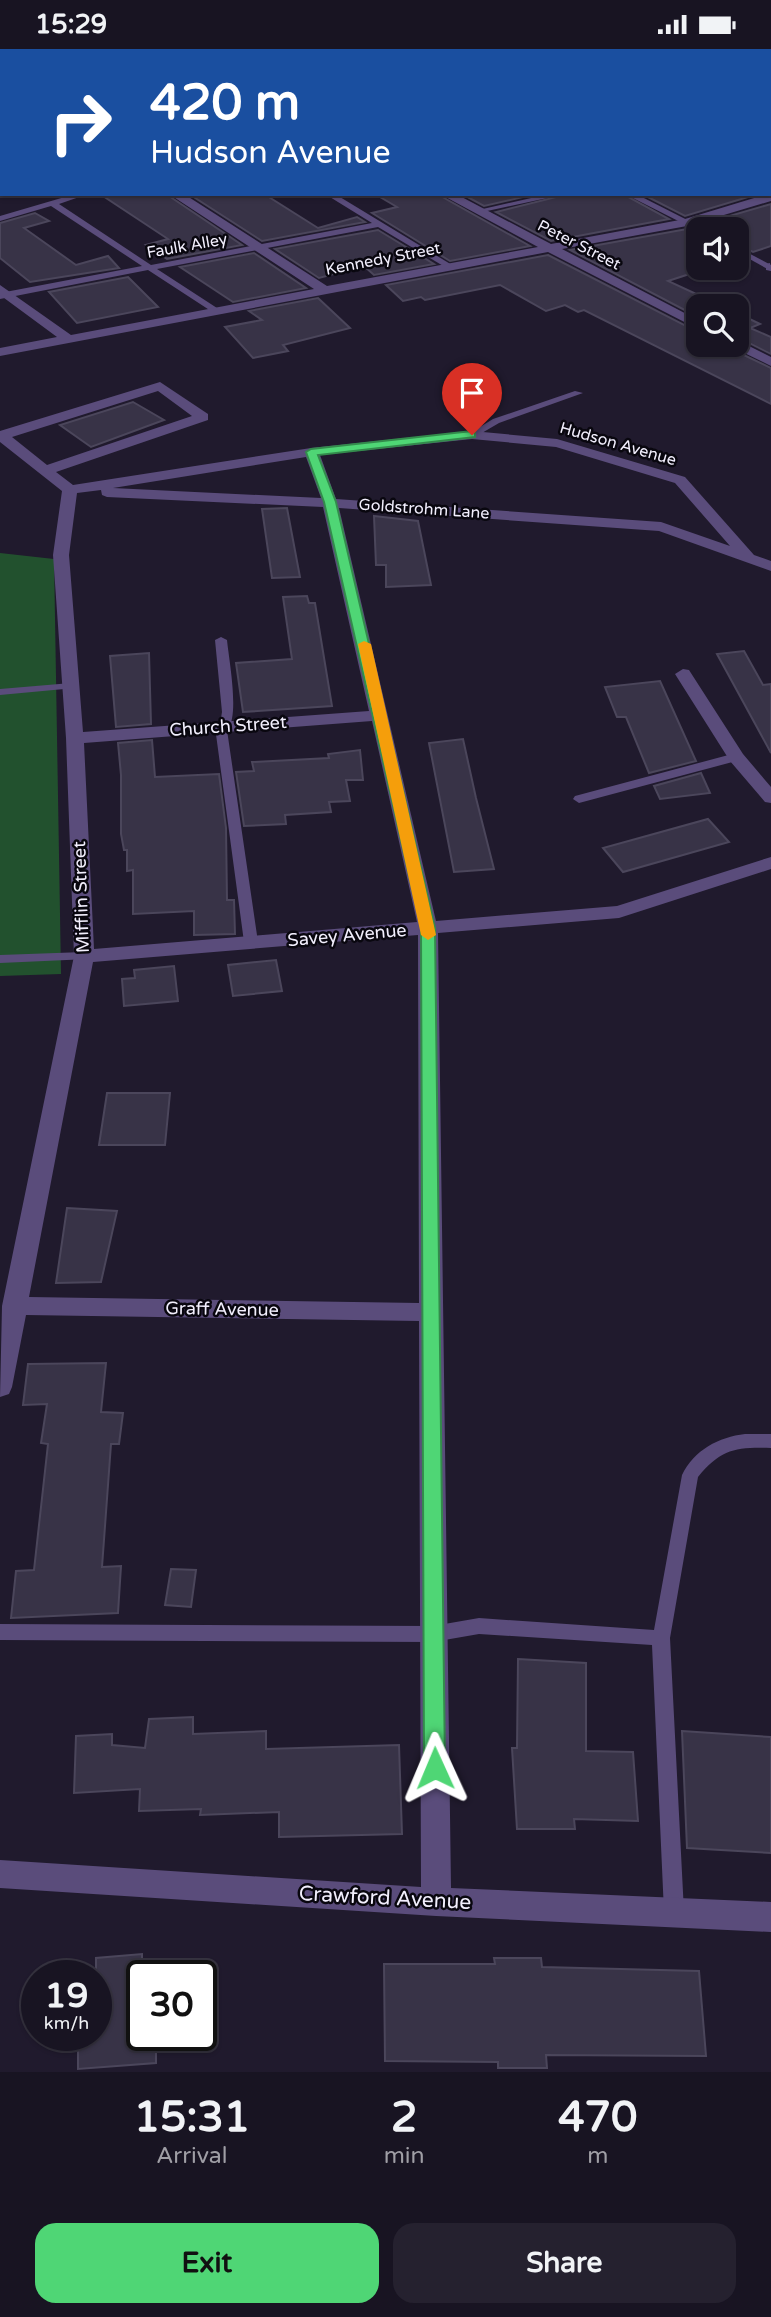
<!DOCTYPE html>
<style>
:root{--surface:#181422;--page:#25212f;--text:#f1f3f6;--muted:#9f9ea5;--line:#363340;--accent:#4fd675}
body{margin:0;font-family:"Varela Round",sans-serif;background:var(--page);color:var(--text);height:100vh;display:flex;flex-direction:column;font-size:26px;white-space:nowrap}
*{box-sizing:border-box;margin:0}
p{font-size:23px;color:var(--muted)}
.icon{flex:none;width:38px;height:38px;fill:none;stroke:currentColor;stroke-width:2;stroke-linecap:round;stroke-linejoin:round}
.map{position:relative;height:2023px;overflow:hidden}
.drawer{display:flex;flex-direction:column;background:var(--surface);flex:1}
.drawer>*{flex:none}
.top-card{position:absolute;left:0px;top:0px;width:772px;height:147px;box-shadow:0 2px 5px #0004,0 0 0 2px var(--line);background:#1a4fa0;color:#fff;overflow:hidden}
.controls{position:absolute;left:686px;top:168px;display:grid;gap:14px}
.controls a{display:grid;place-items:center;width:63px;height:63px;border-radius:14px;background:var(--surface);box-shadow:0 2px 5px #0004,0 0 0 2px var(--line);font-size:35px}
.speed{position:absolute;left:21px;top:1911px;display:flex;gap:14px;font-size:35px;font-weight:700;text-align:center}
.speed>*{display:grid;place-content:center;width:91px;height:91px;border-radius:50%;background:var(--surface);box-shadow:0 2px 5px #0004,0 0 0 2px var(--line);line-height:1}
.speed small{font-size:18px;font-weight:400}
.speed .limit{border:4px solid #111;border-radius:10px;background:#fff;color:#111}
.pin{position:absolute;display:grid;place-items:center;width:60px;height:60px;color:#fff;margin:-72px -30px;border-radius:50% 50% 50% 0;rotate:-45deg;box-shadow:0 0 7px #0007}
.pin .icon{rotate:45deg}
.me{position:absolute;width:77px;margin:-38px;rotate:359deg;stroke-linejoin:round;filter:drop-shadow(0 0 5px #0008)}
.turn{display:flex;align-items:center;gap:24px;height:147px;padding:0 35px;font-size:32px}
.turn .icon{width:91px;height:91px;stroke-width:2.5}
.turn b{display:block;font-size:49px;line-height:60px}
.eta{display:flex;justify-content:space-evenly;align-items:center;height:119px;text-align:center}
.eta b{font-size:42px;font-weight:800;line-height:49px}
.primary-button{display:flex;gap:14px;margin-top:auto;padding:14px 35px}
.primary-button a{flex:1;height:80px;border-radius:21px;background:var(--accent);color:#111;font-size:28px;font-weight:800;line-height:80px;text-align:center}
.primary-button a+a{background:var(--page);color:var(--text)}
.status{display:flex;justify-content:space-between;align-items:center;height:49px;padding:0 35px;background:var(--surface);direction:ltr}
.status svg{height:19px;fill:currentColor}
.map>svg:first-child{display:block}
.green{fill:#22512e}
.building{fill:#383347;stroke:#4b465b;stroke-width:2}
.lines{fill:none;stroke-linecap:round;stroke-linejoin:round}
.service{fill:#5a4c7b;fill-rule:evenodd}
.minor{fill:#5a4c7b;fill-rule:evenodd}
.route{fill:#4fd675;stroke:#338b4c;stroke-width:2}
.slow{fill:#f59e0b}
.labels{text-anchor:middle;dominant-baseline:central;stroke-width:5;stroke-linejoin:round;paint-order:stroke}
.far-street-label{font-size:16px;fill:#f2effd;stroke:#09070f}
.street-label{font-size:18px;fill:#f2effd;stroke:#09070f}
.near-street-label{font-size:21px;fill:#f2effd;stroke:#09070f}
</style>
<div class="status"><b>15:29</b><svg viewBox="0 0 49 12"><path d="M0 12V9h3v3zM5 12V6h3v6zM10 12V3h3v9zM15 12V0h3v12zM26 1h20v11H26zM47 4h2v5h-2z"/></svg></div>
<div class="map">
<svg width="771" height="2023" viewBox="0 0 771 2023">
<rect width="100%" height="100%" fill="#201a2d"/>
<path class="green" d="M0,504L54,510L61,925L0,927Z"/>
<g class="building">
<path d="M100,145H166L242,196L167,210L146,196L168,190Z"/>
<path d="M189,145H264L318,179L357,168L365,173L262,192Z"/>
<path d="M375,145H437L530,197L450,212L372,164L397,158Z"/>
<path d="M462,145H536L484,157Z"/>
<path d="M568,145H623L669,170L551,192L496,163Z"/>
<path d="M642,145H758L685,167Z"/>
<path d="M771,155V197L753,203L737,195V180H707L702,175Z"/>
<path d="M35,164L49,172L24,179L76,216L108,207L119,219L30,233L0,209V174Z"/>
<path d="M687,180L698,184V219H708L668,232L722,257H698V268L570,201Z"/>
<path d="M378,181L434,215L374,226L364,217L319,229L275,200Z"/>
<path d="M254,204L306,239L233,253L180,218Z"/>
<path d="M548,206L698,283V296H728L731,300L771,319V355L584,261L578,263L565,256L546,262L500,236L425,251L421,248L403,252L386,236Z"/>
<path d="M128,228L158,258L77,274L49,243Z"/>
<path d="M318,249L350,279L283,296L288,302L253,309L225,278L262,271L249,262Z"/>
<path d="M737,264L760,275L750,279L771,288V305L737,288Z"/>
<path d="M133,353L164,371L91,398L60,376Z"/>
<path d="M287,459L300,528L272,529L262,460Z"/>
<path d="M374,467L418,472L431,536L386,538V516H376Z"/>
<path d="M307,547L309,554H315L332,657L243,663L236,614L292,610L283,548Z"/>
<path d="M744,602L763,636L771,635V704L717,605Z"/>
<path d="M149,604L151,675L116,678L110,607Z"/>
<path d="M660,632L696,712L649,724L626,668H617L605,638Z"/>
<path d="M463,690L476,749L494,820L454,823L429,694Z"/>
<path d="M152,691L155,728L219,725L226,779L227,851H234L235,885L194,886V862L133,865V821L127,822V801H124L121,785V726L118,694Z"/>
<path d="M360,701L363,731H346L350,752L329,753L331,763L285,766L286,775L244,777L236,723L254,722L252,713L329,709L328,705Z"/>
<path d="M701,724L710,744L660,750L654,737Z"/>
<path d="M708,770L729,793L623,823L603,799Z"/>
<path d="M276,911L282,942L233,947L228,916Z"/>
<path d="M174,917L178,952L124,957L122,930L135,929L134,921Z"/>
<path d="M107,1044H170L165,1096H99Z"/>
<path d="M67,1159L117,1162L101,1233L56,1234Z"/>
<path d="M106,1314L101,1363L123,1364L119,1395H111L102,1518L121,1517L118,1564L11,1569L16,1522L34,1521L48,1395L41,1394L47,1355L23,1356L28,1315Z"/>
<path d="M171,1520L196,1521L191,1558L165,1556Z"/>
<path d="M518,1610L586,1614V1702L633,1703L638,1772L574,1770L575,1780H517L512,1699H517Z"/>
<path d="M193,1668V1685L266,1682V1700L399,1696L402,1785L279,1788V1763L200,1766L201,1760L139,1762L140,1740L74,1744L76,1687L112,1685V1696L145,1699L149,1670Z"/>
<path d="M682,1682L771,1688V1804L687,1799Z"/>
<path d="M142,1905V1986H156V2014L78,2020V1986H96V1909Z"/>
<path d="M494,1909H541L542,1918L699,1922L706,2007L546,2006L547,2019H498V2013L385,2012L384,1915H495Z"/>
</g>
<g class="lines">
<g class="service">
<path d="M760,0H771V1L758,2Z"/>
<path d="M75,145H88L59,155L151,216L372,174L325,145H335L452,216L445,218L378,178L157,220L217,259V263L214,264L148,221L0,250V244L142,217L51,157L0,172V167Z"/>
<path d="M549,145H566L478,164L474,162Z"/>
<path d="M625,145H636L705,180L698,182Z"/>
<path d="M737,198L771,216V222L737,203Z"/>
<path d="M575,342L583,344L499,374L475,388L467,386L493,370Z"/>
<path d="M221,588L227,591C229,611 240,668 227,681L258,893L251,897L244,893L215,678L220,675L222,663L215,591Z"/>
<path d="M71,634L77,637L75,639L0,646V640Z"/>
<path d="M736,704L742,708L740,711L579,754L573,750L575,747Z"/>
<path d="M84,903L91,907L89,910L0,914V906Z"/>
<path d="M745,1385H771V1399C736,1398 721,1400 698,1428L670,1589L684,1863L681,1870L674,1873L667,1870L664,1863L652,1596L479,1585L433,1593L0,1591V1575L433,1577L479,1569L654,1581L682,1426C694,1401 719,1388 745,1385Z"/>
</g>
<g class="minor">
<path d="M24,0H57L23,2Z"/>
<path d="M516,0H531L515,2Z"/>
<path d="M703,0H716L717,2H704Z"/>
<rect x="0" y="2" width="2" height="6"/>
<rect x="770" y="21" width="1" height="7"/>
<rect x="0" y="61" width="2" height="7"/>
<rect x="770" y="111" width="1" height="6"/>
<rect x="0" y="118" width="2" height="6"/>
<path d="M771,144V152L687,177L562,200L698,271V280L548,203L0,307V299L57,288L0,246V236L71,286L314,240L169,145H184L327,237L538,198L440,145H456L551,195L685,170Z"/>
<path d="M770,214L771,222L766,221V215Z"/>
<path d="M737,291L771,308V317L732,298L731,296H737Z"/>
<path d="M160,333L208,365V371L56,423L73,436L311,399L472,382L557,390L685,428L754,506L771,512V522L659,482L339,459L436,872L617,857L771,808V820L619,869L438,884L451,1839L771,1853V1883L436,1867L0,1839V1811L421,1838L419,1272L26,1266L12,1338L9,1345L0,1348L2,1257L74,907L66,689L53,506L62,442L0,393V382ZM158,342L192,367L47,416L12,388ZM472,390L556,398L675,434L730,497L661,473L336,450L320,406ZM306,408L321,449L113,439ZM101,441L102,446L107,448L323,458L369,662L83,683L69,506L77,444ZM372,672L417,873L94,900L84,694ZM418,886L419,1254L29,1248L93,913Z"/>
<path d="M683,620L689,621L743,705L771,738V754L765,753L730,712L675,625Z"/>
</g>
</g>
<path class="route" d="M472,382L475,383V388L318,406L336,453L435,879L445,1719L442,1726L435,1729L427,1726L424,1719L421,879L324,453L306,403L311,400Z"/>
<path class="slow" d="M364,592L371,595L436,886L428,891L421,886L358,595Z"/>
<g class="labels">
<g class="far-street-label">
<text transform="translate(579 196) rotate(27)">Peter Street</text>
<text transform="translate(187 197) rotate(-10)">Faulk Alley</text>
<text transform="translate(383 210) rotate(-11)">Kennedy Street</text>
<text transform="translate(618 395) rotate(16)">Hudson Avenue</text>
<text transform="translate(424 460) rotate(4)">Goldstrohm Lane</text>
</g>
<g class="street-label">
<text transform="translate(228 677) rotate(-4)">Church Street</text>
<text transform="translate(81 848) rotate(-92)">Mifflin Street</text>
<text transform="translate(347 886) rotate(-5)">Savey Avenue</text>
<text transform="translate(222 1260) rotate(1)">Graff Avenue</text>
</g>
<g class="near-street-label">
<text transform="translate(385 1849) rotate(3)">Crawford Avenue</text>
</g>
</g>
</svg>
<div class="controls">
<a><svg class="icon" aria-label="sound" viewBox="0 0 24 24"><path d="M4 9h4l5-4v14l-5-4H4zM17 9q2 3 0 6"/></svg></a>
<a><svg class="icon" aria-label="search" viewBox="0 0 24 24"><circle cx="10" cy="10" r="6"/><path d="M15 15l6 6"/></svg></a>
</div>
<div class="speed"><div>19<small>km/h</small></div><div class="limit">30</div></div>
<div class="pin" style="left:472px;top:386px;background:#d93025"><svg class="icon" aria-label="arrive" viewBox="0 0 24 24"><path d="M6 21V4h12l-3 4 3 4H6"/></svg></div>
<svg class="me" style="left:435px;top:1719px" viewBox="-20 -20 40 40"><path d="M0-17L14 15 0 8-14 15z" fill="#4fd675" stroke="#fff" stroke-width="4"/></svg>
<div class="top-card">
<div class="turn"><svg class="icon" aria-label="right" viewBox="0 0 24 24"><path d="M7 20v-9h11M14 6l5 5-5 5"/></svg><div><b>420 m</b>Hudson Avenue</div></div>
</div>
</div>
<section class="drawer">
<div class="eta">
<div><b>15:31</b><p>Arrival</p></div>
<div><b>2</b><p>min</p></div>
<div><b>470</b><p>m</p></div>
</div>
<div class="primary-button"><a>Exit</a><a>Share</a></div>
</section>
